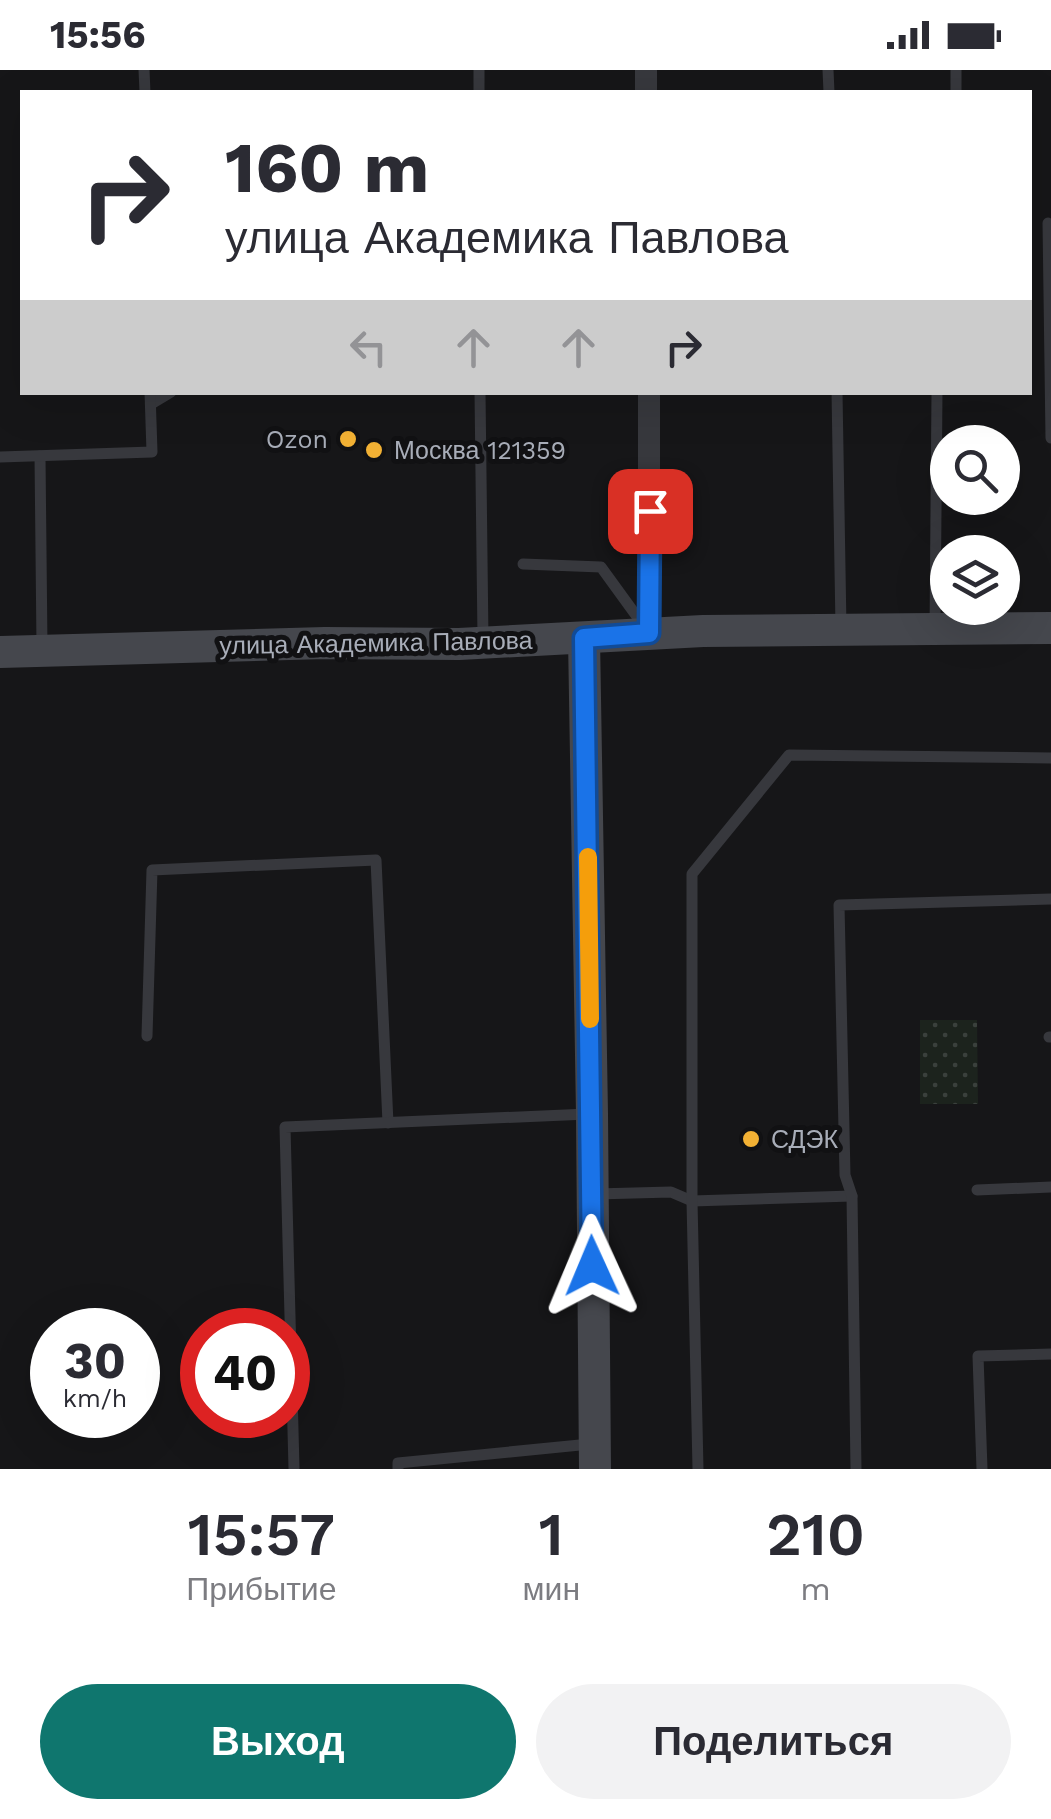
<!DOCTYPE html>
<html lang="ru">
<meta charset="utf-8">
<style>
:root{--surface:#fff;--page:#f2f2f3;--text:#2b2b33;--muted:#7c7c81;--accent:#0f766e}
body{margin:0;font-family:"Work Sans",sans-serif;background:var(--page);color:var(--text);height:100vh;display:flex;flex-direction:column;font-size:38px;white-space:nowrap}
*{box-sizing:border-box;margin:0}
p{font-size:32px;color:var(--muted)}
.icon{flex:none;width:55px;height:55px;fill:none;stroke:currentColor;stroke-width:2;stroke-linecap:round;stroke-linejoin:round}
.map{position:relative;height:1399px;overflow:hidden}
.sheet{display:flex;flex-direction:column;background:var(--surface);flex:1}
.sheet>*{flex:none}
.top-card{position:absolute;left:20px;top:20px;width:1012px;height:305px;border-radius:0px;box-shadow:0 10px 40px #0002;background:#fff;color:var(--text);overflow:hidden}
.tools{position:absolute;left:930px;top:355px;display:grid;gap:20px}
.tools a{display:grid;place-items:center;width:90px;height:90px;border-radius:50%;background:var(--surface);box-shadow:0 10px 40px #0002;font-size:50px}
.speed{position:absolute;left:30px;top:1238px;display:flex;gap:20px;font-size:50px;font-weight:700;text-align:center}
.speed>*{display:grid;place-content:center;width:130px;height:130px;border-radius:50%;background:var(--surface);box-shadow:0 10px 40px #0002;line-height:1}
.speed small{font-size:25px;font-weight:400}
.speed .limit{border:15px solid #d22;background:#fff;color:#111}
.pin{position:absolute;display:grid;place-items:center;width:85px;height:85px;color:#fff;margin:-42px;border-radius:20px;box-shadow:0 5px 15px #0006}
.me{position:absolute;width:110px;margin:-55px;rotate:359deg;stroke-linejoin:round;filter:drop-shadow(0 0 8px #0008)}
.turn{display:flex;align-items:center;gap:35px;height:210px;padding:0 40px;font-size:45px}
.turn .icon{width:130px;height:130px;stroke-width:2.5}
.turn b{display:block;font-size:70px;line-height:85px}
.lanes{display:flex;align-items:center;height:95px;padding:0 40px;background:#0003;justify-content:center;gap:50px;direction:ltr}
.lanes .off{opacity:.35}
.eta{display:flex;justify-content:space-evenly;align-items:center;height:170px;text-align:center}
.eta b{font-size:60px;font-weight:600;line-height:70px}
.button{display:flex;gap:20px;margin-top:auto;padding:20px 40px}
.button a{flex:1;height:115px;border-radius:60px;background:var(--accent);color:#fff;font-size:40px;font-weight:600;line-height:115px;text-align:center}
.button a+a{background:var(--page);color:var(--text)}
.status{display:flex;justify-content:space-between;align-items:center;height:70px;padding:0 50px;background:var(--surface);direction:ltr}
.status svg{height:28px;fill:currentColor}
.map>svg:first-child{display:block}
.park{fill:url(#park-dots)}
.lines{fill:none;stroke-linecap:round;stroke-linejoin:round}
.lane{stroke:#37383d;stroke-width:11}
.street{stroke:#37383d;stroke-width:22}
.secondary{stroke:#45474d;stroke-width:32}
.route-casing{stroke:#114b97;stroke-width:25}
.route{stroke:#1a73e8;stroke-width:18}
.slow{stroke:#f59e0b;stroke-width:18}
.poi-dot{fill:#f2b134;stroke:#111113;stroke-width:4}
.labels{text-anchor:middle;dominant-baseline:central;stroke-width:10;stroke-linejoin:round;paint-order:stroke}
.poi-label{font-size:25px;fill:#a8adb8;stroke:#111113;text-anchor:start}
.street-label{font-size:25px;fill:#a8adb8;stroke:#111113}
</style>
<div class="status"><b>15:56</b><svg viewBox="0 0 49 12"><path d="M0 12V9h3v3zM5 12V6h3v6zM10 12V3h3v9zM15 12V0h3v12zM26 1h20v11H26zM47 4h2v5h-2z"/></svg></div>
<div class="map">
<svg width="1051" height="1399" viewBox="0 0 1051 1399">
<defs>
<pattern id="park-dots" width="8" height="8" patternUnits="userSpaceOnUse" patternTransform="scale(2.5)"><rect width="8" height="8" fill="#1c231d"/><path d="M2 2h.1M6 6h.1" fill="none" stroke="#3a403c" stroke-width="1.8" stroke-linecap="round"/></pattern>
</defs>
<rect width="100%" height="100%" fill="#161618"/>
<path class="park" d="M920,950H977L978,1034H920Z"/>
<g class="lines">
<g class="lane">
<path d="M144,0L145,22"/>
<path d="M828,0L829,22"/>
<path d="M956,0V22"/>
<path d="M479,22V0"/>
<path d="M1048,153L1051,368"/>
<path d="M480,322L483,569"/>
<path d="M837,322L841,558"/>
<path d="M151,334L171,322"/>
<path d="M40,386L42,577"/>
<path d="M0,387L152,382L150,322"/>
<path d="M523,494L601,497L646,559"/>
<path d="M935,558L937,322"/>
<path d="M147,966L152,800L376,790L388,1053"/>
<path d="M1049,967H1051"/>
<path d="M977,1120L1051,1117"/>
<path d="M596,1124L671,1122L692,1131L852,1126"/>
<path d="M294,1398L285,1057L588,1044"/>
<path d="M398,1399V1393L590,1374"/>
<path d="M698,1399L692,1131V804L789,685L1051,688"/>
<path d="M856,1399L852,1126L845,1105L839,835L1051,829"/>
<path d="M982,1399L978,1286L1051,1284"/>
</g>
<g class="street">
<path d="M646,0V22"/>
<path d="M649,322V563"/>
</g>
<g class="secondary">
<path d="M584,568L592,1044L595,1399"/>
<path d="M0,582L325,573L459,574L703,561L1051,558"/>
</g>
</g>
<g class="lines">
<defs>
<path id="route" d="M592,1196L584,568L649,563L650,441"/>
</defs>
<use href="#route" class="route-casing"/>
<use href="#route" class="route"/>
<path class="slow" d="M588,787L590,949"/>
</g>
<g class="poi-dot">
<circle cx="348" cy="369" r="10"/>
<circle cx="374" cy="380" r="10"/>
<circle cx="751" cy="1069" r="10"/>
</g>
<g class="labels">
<g class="poi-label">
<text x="328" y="369" text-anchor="end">Ozon</text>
<text x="394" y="380">Москва 121359</text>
<text x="771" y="1069">СДЭК</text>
</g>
<g class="street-label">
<text transform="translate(376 573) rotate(-1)">улица Академика Павлова</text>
</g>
</g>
</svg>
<div class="tools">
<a><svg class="icon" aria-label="search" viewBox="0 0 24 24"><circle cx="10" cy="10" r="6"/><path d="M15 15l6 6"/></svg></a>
<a><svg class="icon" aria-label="layers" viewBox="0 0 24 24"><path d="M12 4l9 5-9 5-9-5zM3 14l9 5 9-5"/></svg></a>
</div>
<div class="speed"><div>30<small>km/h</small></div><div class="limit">40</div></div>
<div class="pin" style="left:650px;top:441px;background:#d93025"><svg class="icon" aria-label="arrive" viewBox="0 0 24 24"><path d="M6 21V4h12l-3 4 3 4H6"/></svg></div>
<svg class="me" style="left:592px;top:1196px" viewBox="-20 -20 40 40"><path d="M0-17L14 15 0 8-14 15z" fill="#1a73e8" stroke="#fff" stroke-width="4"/></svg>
<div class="top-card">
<div class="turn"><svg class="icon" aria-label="right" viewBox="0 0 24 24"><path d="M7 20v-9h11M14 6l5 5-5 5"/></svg><div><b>160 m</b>улица Академика Павлова</div></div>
<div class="lanes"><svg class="icon off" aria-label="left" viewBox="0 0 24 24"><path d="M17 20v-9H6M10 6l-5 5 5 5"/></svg><svg class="icon off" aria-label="ahead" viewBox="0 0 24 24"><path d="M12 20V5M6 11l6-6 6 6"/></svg><svg class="icon off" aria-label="ahead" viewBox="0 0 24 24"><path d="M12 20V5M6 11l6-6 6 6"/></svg><svg class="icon" aria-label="right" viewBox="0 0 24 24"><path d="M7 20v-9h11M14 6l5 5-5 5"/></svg></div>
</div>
</div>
<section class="sheet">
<div class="eta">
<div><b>15:57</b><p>Прибытие</p></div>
<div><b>1</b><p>мин</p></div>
<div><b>210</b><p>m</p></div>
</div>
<div class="button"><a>Выход</a><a>Поделиться</a></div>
</section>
